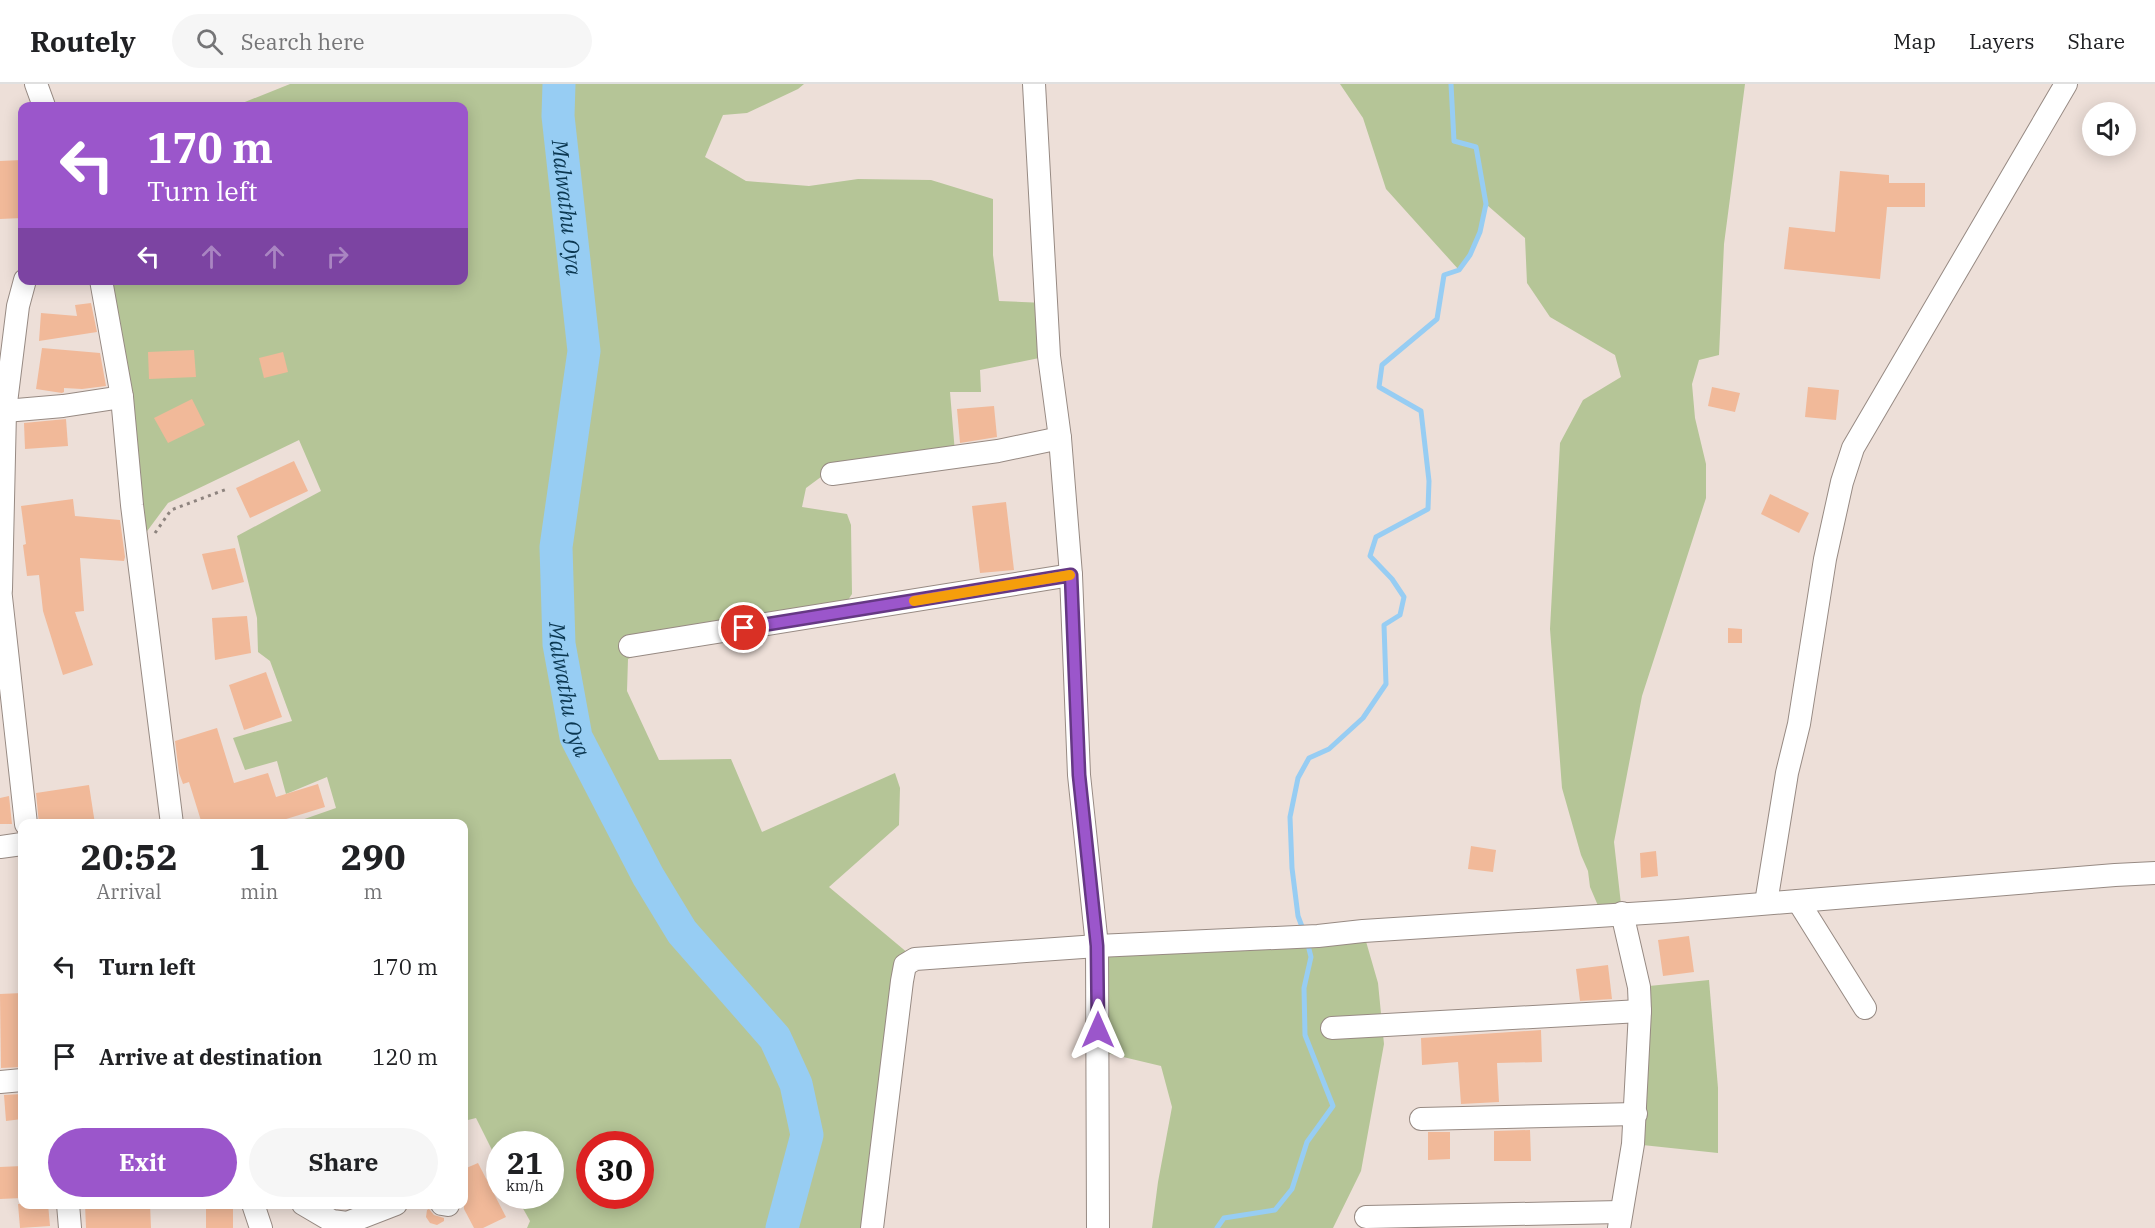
<!DOCTYPE html>
<style>
:root{--surface:#fff;--page:#f6f6f6;--text:#202124;--muted:#757577;--line:#e0e0e0;--accent:#9b56cb}
body{margin:0;font-family:"IBM Plex Serif",serif;background:var(--page);color:var(--text);height:100vh;display:flex;flex-direction:column;font-size:22px;white-space:nowrap}
*{box-sizing:border-box;margin:0}
p{font-size:20px;color:var(--muted)}
.icon{flex:none;width:33px;height:33px;fill:none;stroke:currentColor;stroke-width:2;stroke-linecap:round;stroke-linejoin:round}
.map{position:relative;flex:1;overflow:hidden}
.sheet{position:absolute;left:18px;top:735px;width:450px;height:390px;display:flex;flex-direction:column;background:var(--surface);border-radius:12px;box-shadow:0 3px 15px #0003}
.sheet>*{flex:none}
.top-card{position:absolute;left:18px;top:18px;width:450px;height:183px;border-radius:12px;box-shadow:0 3px 15px #0003;background:#9b56cb;color:#fff;overflow:hidden}
.controls{position:absolute;left:2082px;top:18px;display:grid;gap:12px}
.controls a{display:grid;place-items:center;width:54px;height:54px;border-radius:50%;background:var(--surface);box-shadow:0 3px 15px #0003;font-size:30px}
.speed{position:absolute;left:486px;top:1047px;display:flex;gap:12px;font-size:30px;font-weight:700;text-align:center}
.speed>*{display:grid;place-content:center;width:78px;height:78px;border-radius:50%;background:var(--surface);box-shadow:0 3px 15px #0003;line-height:1}
.speed small{font-size:15px;font-weight:400}
.speed .limit{border:9px solid #d22;background:#fff;color:#111}
.pin{position:absolute;display:grid;place-items:center;width:51px;height:51px;color:#fff;margin:-26px;border:3px solid #fff;border-radius:50%;box-shadow:0 2px 6px #0007}
.me{position:absolute;width:66px;margin:-33px;rotate:0deg;stroke-linejoin:round;filter:drop-shadow(0 0 4px #0008)}
.turn{display:flex;align-items:center;gap:21px;height:126px;padding:0 30px;font-size:27px}
.turn .icon{width:78px;height:78px;stroke-width:2.5}
.turn b{display:block;font-size:42px;line-height:51px}
.lanes{display:flex;align-items:center;height:57px;padding:0 30px;background:#0003;justify-content:center;gap:30px;direction:ltr}
.lanes .off{opacity:.35}
.eta{display:flex;justify-content:space-evenly;align-items:center;height:102px;text-align:center}
.eta b{font-size:36px;font-weight:700;line-height:42px}
.button{display:flex;gap:12px;margin-top:auto;padding:12px 30px}
.button a{flex:1;height:69px;border-radius:36px;background:var(--accent);color:#fff;font-size:24px;font-weight:700;line-height:69px;text-align:center}
.button a+a{background:var(--page);color:var(--text)}
ul{padding:0;list-style:none}
li{display:flex;align-items:center;gap:18px;height:90px;padding:0 30px}
li div{flex:1}
li b{display:block;font-size:22px}
li em{font-style:normal}
header{display:flex;align-items:center;gap:36px;box-sizing:border-box;height:84px;padding:0 30px;background:var(--surface);border-bottom:2px solid var(--line)}
header strong{font-size:28px}
nav{display:flex;gap:33px;margin-inline-start:auto;font-size:21px}
.search{width:420px;height:54px;background:var(--page);display:flex;align-items:center;gap:15px;box-sizing:border-box;padding:0 21px;border-radius:33px;color:var(--muted);font-size:22px}
.map>svg:first-child{display:block}
.green{fill:#b5c597;fill-rule:evenodd}
.lines{fill:none;stroke-linecap:round;stroke-linejoin:round}
.stream{stroke:#97cdf3;stroke-width:5}
.river{stroke:#97cdf3;stroke-width:33}
.building{fill:#f1b999}
.minor-casing{stroke:#978a83;stroke-width:24}
.path{stroke:#8e847f;stroke-width:3;stroke-dasharray:3 4.5;stroke-linecap:butt}
.minor{stroke:#fff;stroke-width:22}
.route-casing{stroke:#653884;stroke-width:15}
.route{stroke:#9b56cb;stroke-width:10}
.slow{stroke:#f59e0b;stroke-width:10}
.labels{text-anchor:middle;dominant-baseline:central;stroke-width:4.5;stroke-linejoin:round;paint-order:stroke}
.water-label{font-size:22px;font-style:italic;fill:#0b3751;stroke:#fff}
</style>
<header>
<strong>Routely</strong>
<div class="search"><svg class="icon" aria-label="search" viewBox="0 0 24 24"><circle cx="10" cy="10" r="6"/><path d="M15 15l6 6"/></svg>Search here</div>
<nav><a>Map</a><a>Layers</a><a>Share</a></nav>
</header>
<div class="map">
<svg width="2155" height="1144" viewBox="0 0 2155 1144">
<rect width="100%" height="100%" fill="#eddfd8"/>
<g class="green">
<path d="M290,0H804L798,5L747,29L723,31L705,73L746,97L809,102L858,95L931,96L993,115V171L999,217L1045,219L1049,272L980,286L981,308H950L955,369L829,387L806,404L802,423L847,430L851,441L852,510L844,522L664,560L628,575L627,607L659,676L731,675L762,748L895,689L900,704L899,741L829,803L915,875L870,1144H527L530,1137L516,1112H550V1060H500L499,1080L476,1034L464,1037V740L293,739L336,724L327,693L286,710L277,677L245,686L233,654L292,637L270,577L258,568L257,534L237,452L321,407L299,356L168,419L142,454L109,197L464,196V22H235ZM590,1060H640V1112H590Z"/>
<path d="M1340,0H1745L1724,160L1719,271L1699,276L1692,300L1695,334L1706,380V414L1642,612L1614,758L1622,829L1602,831L1590,803L1588,787L1581,771L1562,704L1550,545L1560,359L1583,316L1621,293L1615,271L1550,233L1527,199L1525,154L1487,121L1480,148L1470,171L1459,186L1386,105L1363,34Z"/>
<path d="M1363,847L1378,899L1384,960L1361,1087L1333,1144H1152L1158,1098L1172,1023L1161,982L1098,967L1097,862Z"/>
<path d="M1709,896L1718,1004V1069L1633,1060L1639,903Z"/>
</g>
<g class="lines">
<g class="stream">
<path d="M1304,848L1298,832L1292,784L1290,733L1298,694L1309,674L1329,665L1363,634L1386,600L1384,541L1400,531L1404,513L1392,495L1370,472L1376,453L1428,425L1429,397L1421,327L1379,303L1382,281L1437,235L1444,191L1459,186L1470,171L1480,148L1486,120L1476,63L1454,57L1451,0"/>
<path d="M1217,1144L1224,1134L1275,1126L1292,1105L1307,1058L1333,1022L1305,951L1304,904L1311,873L1307,857"/>
</g>
<path class="river" id="s1" d="M559,0L558,32L584,267L556,463L559,560L576,653L648,792L682,848L775,954L796,1000L807,1051L782,1144"/>
</g>
<g class="building">
<path d="M22,76V134L0,135V77Z"/>
<path d="M1840,87L1889,91V99H1925V123H1887L1880,195L1784,185L1789,143L1835,148Z"/>
<path d="M91,219L97,248L39,257L41,229L77,232L75,221Z"/>
<path d="M42,264L100,269L106,302L82,305L64,304V308L62,309L36,305Z"/>
<path d="M194,266L196,293L149,295L148,268Z"/>
<path d="M283,268L288,288L264,294L259,274Z"/>
<path d="M1712,303L1740,309L1735,328L1708,322Z"/>
<path d="M1808,303L1839,306L1836,336L1805,333Z"/>
<path d="M192,315L205,341L168,359L154,334Z"/>
<path d="M994,322L997,353L960,359L957,325Z"/>
<path d="M66,335L68,362L25,365L24,339Z"/>
<path d="M294,377L308,407L250,434L236,404Z"/>
<path d="M1770,410L1809,429L1799,449L1761,430Z"/>
<path d="M73,415L75,432L120,436L125,473L124,477L80,474L84,527L75,528L93,581L63,591L43,527L39,491L27,492L23,461L26,460L21,422Z"/>
<path d="M1006,418L1014,486L980,489L972,422Z"/>
<path d="M235,464L244,498L212,506L202,470Z"/>
<path d="M247,532L251,569L215,576L212,534Z"/>
<path d="M1728,544L1742,545V559H1728Z"/>
<path d="M266,588L282,633L244,646L229,601Z"/>
<path d="M217,644L234,699L268,689L276,713L318,700L325,723L283,736L284,740H202L189,698L183,700L179,689L175,657Z"/>
<path d="M89,701L95,740H39L36,709Z"/>
<path d="M9,712L12,740H0V714Z"/>
<path d="M1471,762L1496,766L1493,788L1468,785Z"/>
<path d="M1656,767L1658,792L1641,794L1640,769Z"/>
<path d="M1689,852L1694,888L1663,892L1658,856Z"/>
<path d="M1608,881L1612,915L1580,917L1576,885Z"/>
<path d="M22,909V983L1,984L0,910Z"/>
<path d="M1541,946L1542,978L1497,979L1499,1018L1461,1020L1458,978L1422,981L1421,954Z"/>
<path d="M22,1010V1035L6,1037L4,1011Z"/>
<path d="M1530,1046L1531,1077H1494V1047Z"/>
<path d="M1428,1048H1450V1075L1428,1076Z"/>
<path d="M478,1079L506,1133L483,1144H474L464,1125V1085Z"/>
<path d="M22,1082V1114L0,1115V1083Z"/>
<path d="M18,1120H48L50,1142L20,1144Z"/>
<path d="M85,1120H150L151,1144H86Z"/>
<rect x="206" y="1120" width="27" height="24"/>
<path d="M429,1125L434,1131L444,1134V1137L437,1141L430,1139L426,1133L427,1126Z"/>
</g>
<g class="lines">
<defs>
<g id="minor">
<path d="M36,0L44,22"/>
<path d="M1034,0L1049,272L1060,354L1071,491L1079,691L1097,862L1098,1144"/>
<path d="M101,196L122,313L132,421L172,740"/>
<path d="M5,327L63,322L122,313"/>
<path d="M832,390L998,367L1060,354"/>
<path d="M0,504L26,740"/>
<path d="M1,505L5,327L18,222L25,196"/>
<path d="M630,562L1071,491"/>
<path d="M0,763L22,760"/>
<path d="M1798,817L1865,924"/>
<path d="M1766,819L1787,689L1799,640L1825,475L1842,398L1853,364L2066,0"/>
<path d="M1332,944L1640,927"/>
<path d="M0,998L22,996"/>
<path d="M1421,1035L1636,1030"/>
<path d="M68,1120L70,1144"/>
<path d="M253,1120L261,1144"/>
<path d="M303,1120L332,1137L347,1139L396,1120"/>
<path d="M442,1120L448,1121"/>
<path d="M1366,1133L1621,1128"/>
<path d="M872,1144L902,897L905,881L915,875L1097,862L1318,852L1363,847L1676,827L2115,791L2155,789"/>
<path d="M1619,1144L1633,1060L1640,927L1639,903L1622,829"/>
</g>
</defs>
<use href="#minor" class="minor-casing"/>
<path class="path" d="M155,449L171,426L227,405"/>
<use href="#minor" class="minor"/>
</g>
<g class="lines">
<defs>
<path id="route" d="M744,544L1071,491L1079,691L1097,862L1098,946"/>
</defs>
<use href="#route" class="route-casing"/>
<use href="#route" class="route"/>
<path class="slow" d="M914,517L1070,491"/>
</g>
<g class="labels">
<g class="water-label">
<text stroke="none"><textPath href="#s1" startOffset="124">Malwathu Oya</textPath></text>
<text stroke="none"><textPath href="#s1" startOffset="610">Malwathu Oya</textPath></text>
</g>
</g>
</svg>
<div class="controls">
<a><svg class="icon" aria-label="sound" viewBox="0 0 24 24"><path d="M4 9h4l5-4v14l-5-4H4zM17 9q2 3 0 6"/></svg></a>
</div>
<div class="speed"><div>21<small>km/h</small></div><div class="limit">30</div></div>
<div class="pin" style="left:744px;top:544px;background:#d93025"><svg class="icon" aria-label="arrive" viewBox="0 0 24 24"><path d="M6 21V4h12l-3 4 3 4H6"/></svg></div>
<svg class="me" style="left:1098px;top:946px" viewBox="-20 -20 40 40"><path d="M0-17L14 15 0 8-14 15z" fill="#9b56cb" stroke="#fff" stroke-width="4"/></svg>
<div class="top-card">
<div class="turn"><svg class="icon" aria-label="left" viewBox="0 0 24 24"><path d="M17 20v-9H6M10 6l-5 5 5 5"/></svg><div><b>170 m</b>Turn left</div></div>
<div class="lanes"><svg class="icon" aria-label="left" viewBox="0 0 24 24"><path d="M17 20v-9H6M10 6l-5 5 5 5"/></svg><svg class="icon off" aria-label="ahead" viewBox="0 0 24 24"><path d="M12 20V5M6 11l6-6 6 6"/></svg><svg class="icon off" aria-label="ahead" viewBox="0 0 24 24"><path d="M12 20V5M6 11l6-6 6 6"/></svg><svg class="icon off" aria-label="right" viewBox="0 0 24 24"><path d="M7 20v-9h11M14 6l5 5-5 5"/></svg></div>
</div>
<section class="sheet">
<div class="eta">
<div><b>20:52</b><p>Arrival</p></div>
<div><b>1</b><p>min</p></div>
<div><b>290</b><p>m</p></div>
</div>
<ul>
<li><svg class="icon" aria-label="left" viewBox="0 0 24 24"><path d="M17 20v-9H6M10 6l-5 5 5 5"/></svg><div><b>Turn left</b></div><em>170 m</em></li>
<li><svg class="icon" aria-label="arrive" viewBox="0 0 24 24"><path d="M6 21V4h12l-3 4 3 4H6"/></svg><div><b>Arrive at destination</b></div><em>120 m</em></li>
</ul>
<div class="button"><a>Exit</a><a>Share</a></div>
</section>
</div>
